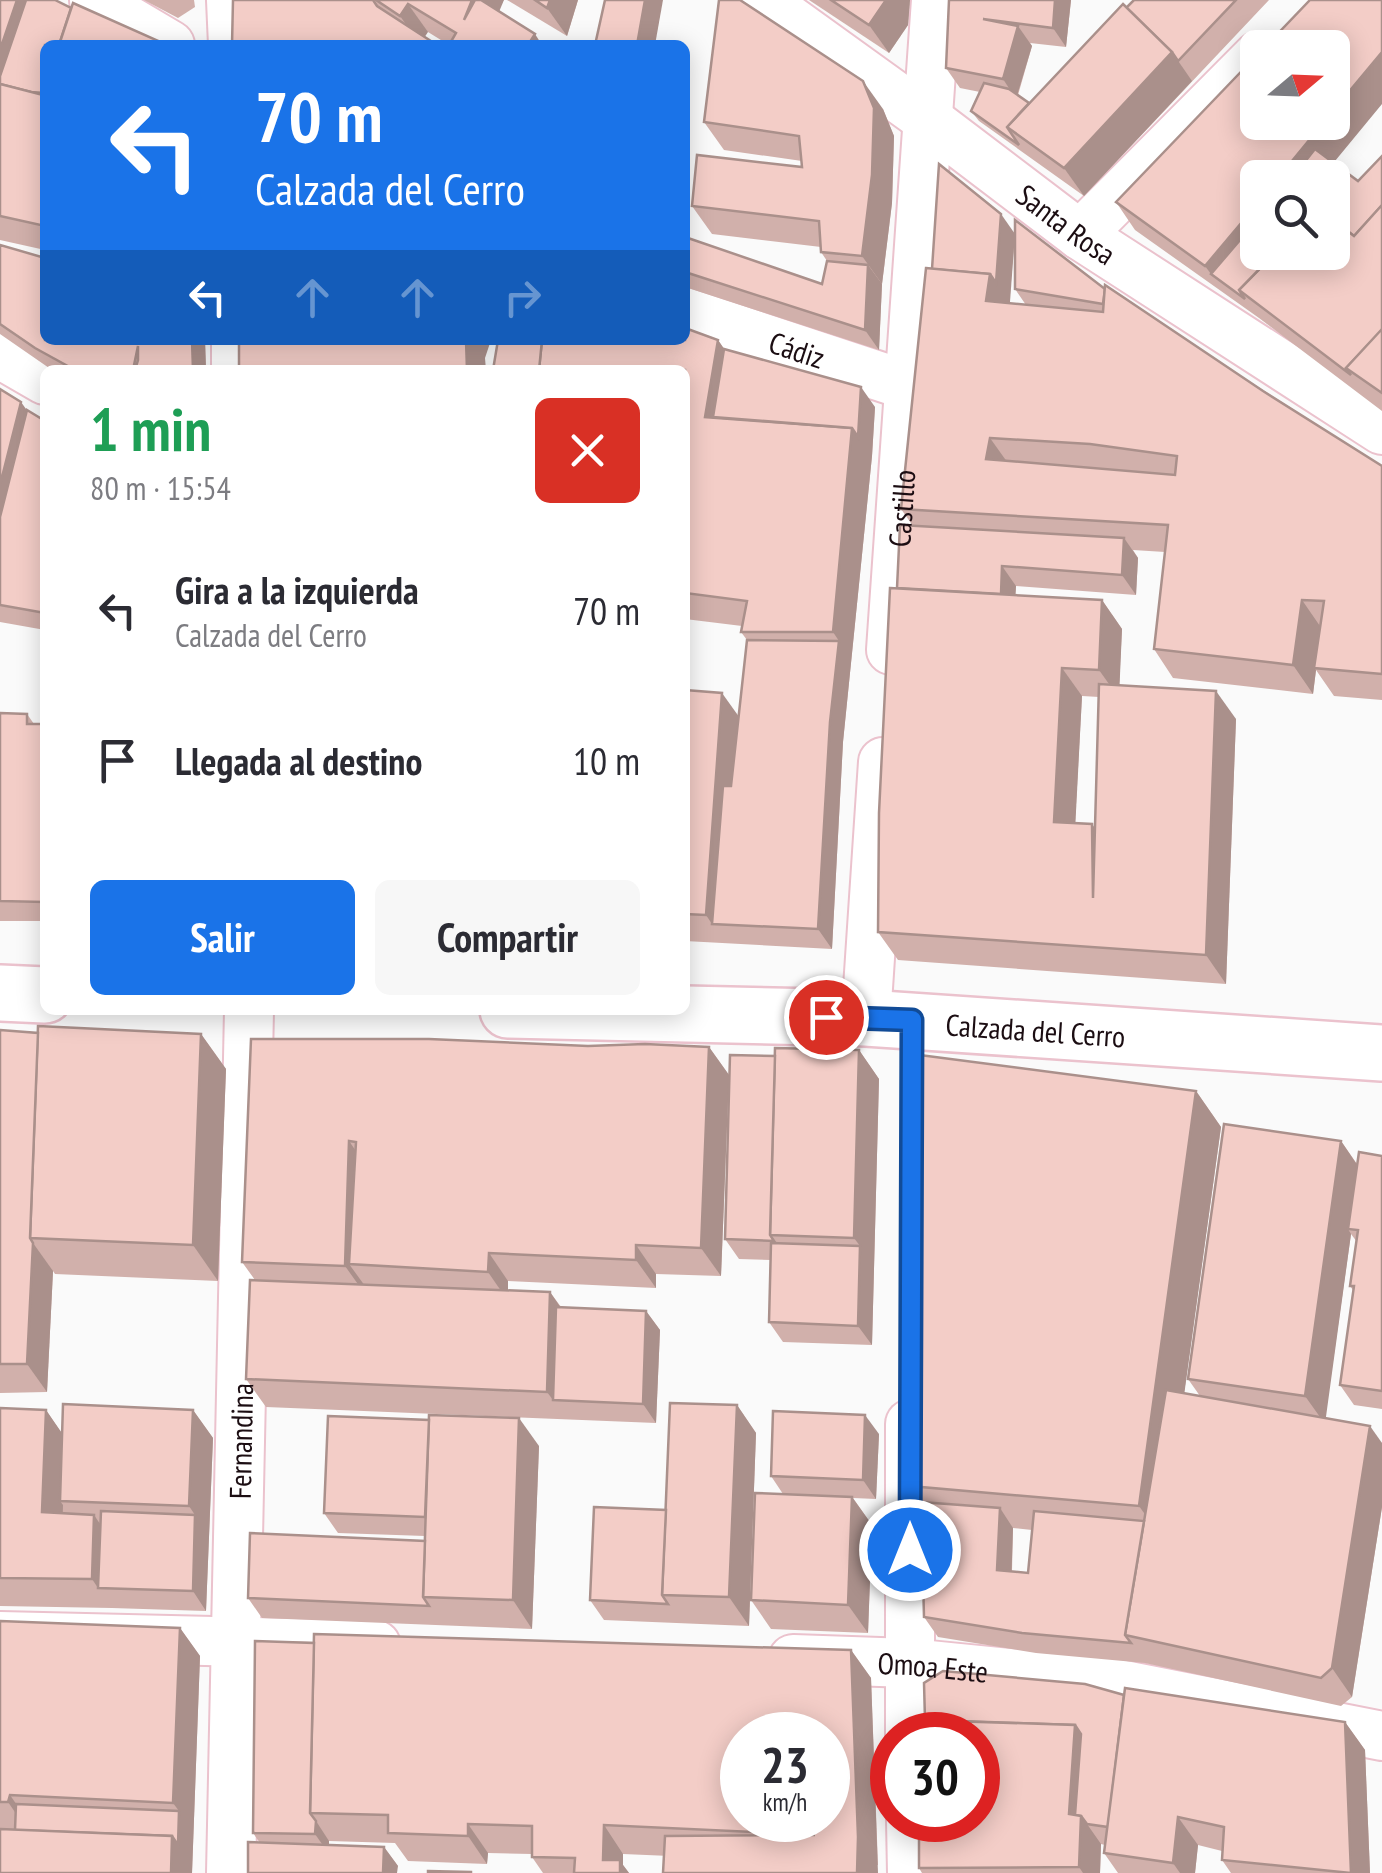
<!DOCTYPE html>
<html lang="es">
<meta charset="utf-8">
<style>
:root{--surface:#fff;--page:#f7f7f7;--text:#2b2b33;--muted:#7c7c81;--accent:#1a73e8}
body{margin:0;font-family:"PT Sans Narrow",sans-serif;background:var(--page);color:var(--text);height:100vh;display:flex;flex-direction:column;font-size:38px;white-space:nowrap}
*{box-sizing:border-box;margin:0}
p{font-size:32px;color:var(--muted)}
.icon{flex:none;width:55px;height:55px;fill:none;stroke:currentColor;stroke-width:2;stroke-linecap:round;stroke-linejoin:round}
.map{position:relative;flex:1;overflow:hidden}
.side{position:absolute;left:40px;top:365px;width:650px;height:650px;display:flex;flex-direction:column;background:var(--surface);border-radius:15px;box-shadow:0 5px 25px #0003}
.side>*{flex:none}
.hud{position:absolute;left:40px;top:40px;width:650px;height:305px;border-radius:15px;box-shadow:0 5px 25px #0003;background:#1a73e8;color:#fff;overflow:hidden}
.needle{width:65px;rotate:71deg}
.buttons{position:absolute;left:1240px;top:30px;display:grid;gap:20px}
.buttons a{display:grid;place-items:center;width:110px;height:110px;border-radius:15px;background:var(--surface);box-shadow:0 5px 25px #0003;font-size:50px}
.speed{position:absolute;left:720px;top:1712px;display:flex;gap:20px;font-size:50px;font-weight:700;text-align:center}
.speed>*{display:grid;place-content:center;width:130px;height:130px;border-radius:50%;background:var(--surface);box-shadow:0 5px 25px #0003;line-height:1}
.speed small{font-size:25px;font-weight:400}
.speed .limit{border:15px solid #d22;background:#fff;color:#111}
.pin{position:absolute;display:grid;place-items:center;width:85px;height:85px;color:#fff;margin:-42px;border:5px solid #fff;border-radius:50%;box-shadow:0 2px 10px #0007}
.me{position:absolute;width:110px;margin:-55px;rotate:0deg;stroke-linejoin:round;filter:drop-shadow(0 0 8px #0008)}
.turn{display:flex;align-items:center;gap:35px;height:210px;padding:0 50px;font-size:45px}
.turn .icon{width:130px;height:130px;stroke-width:2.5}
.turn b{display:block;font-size:70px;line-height:85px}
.lanes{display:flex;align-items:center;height:95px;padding:0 50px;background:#0003;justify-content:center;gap:50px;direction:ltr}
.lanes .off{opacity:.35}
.round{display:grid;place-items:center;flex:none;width:105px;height:105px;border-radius:15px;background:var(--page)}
.head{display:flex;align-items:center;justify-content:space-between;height:170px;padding:0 50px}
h1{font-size:60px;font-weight:600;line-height:75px;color:#1e9e55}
.action{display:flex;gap:20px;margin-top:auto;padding:20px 50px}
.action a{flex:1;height:115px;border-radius:15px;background:var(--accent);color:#fff;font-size:40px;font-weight:600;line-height:115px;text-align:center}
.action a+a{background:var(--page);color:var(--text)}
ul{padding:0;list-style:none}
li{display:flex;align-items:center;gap:30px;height:150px;padding:0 50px}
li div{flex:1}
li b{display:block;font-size:38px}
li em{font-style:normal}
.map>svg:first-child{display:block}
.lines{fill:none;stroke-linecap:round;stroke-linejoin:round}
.minor-casing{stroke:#ebc2cd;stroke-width:52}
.primary-casing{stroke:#ebc2cd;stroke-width:60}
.minor{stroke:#fff;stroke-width:48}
.primary{stroke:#fff;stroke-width:55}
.wall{fill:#d1b0ab;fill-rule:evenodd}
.shaded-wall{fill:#aa908b}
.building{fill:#f3cdc7;stroke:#aa908b;stroke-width:2.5;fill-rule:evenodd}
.route-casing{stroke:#114b97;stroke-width:25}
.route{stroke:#1a73e8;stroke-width:18}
.labels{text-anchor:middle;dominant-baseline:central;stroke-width:8;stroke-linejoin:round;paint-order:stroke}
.street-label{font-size:30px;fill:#1b0d12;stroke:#fafafa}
</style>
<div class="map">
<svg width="1382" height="1873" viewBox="0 0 1382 1873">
<rect width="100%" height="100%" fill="#fafafa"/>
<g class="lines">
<defs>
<g id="minor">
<path d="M94,0L170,45"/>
<path d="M231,0L233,45"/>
<path id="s1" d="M762,0L930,121L1080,235L1382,430"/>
<path d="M1080,235L1258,56"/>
<path id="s2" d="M685,312L909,386"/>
<path d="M236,340V370"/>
<path d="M0,354L45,380"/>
<path id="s3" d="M891,650L936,0"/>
<path d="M866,1018L883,762"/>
<path d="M0,1636L376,1645"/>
<path id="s4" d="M793,1659L909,1663L1119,1684L1382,1736"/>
<path d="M910,1735V1424"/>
<path d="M911,1820L912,1873"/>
<path id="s5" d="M231,1873L249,1010"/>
</g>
<g id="primary">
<path d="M0,993L45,995"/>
<path id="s6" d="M508,1010L866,1018L1382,1053"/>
</g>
</defs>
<use href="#minor" class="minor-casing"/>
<use href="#primary" class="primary-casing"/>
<use href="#minor" class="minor"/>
<use href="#primary" class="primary"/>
</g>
<g class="wall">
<path d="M0,0L71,8L163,43L164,45H45V250L0,240Z"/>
<path d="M144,0H194L195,7L178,18Z"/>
<path d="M233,0H504L449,45L428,32Z"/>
<path d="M507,0H578L567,36Z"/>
<path d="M809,0H910L908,25L889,53Z"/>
<path d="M949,0H1071L1066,47L1030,43L1032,46L1018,95L1029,103L1134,0H1269L1084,196L979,121L971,111L980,92L960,88L946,68Z"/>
<path d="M883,109L894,136L892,203L882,284L879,350L685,287V237L822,284L827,261L821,252V247L712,234L692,206L802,167V161L724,150L704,122Z"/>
<path d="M1382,156V411L1259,318L1135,230L1116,202L1334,163L1358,181Z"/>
<path d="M1015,234L1105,289L1382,466V700L1334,696L1316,670L1313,694L1173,678L1154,649L1165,552L1133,550L1138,558L1136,595L1016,586L1015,595L1102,600L1122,629L1119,686L1236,719L1226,984L898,960L878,932L897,588L913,526L901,509L932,269ZM1015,235V289L1026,305L1009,304ZM1082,696L1099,697L1095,829L1075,823Z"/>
<path d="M0,245L45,340H205L206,370H52L0,334Z"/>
<path d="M718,340L724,349L875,407L872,456L843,742L832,949L685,941V690L739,717L747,640L741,632L742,626L685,619V370H493Z"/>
<path d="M0,389L27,410L45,421V630L0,622Z"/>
<path d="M0,713L27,714L34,724H45V921H0Z"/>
<path d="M0,1030L38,1033L201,1034L226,1069L218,1281L55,1274L53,1271L47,1392L0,1393Z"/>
<path d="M251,1039L588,1046L709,1047L729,1075L721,1276L656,1274V1288L508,1281V1290L550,1292L561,1307L646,1311L660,1330L656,1423L266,1407L246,1379L255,1280L242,1262Z"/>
<path d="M859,1050L879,1079L872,1345L783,1342L769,1322L771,1260L739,1259L725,1239L775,1056Z"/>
<path d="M1196,1091L1221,1127L1184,1393L1200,1396L1188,1379L1341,1141L1357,1164L1382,1156V1409L1354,1405L1340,1385L1353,1290L1350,1286L1357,1242L1351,1234L1325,1418L1382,1443V1507L1352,1697L1341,1706L1145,1663L1036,1653L938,1637L924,1617L921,1502L910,1486ZM1013,1528L1032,1530L1028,1573L1012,1571Z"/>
<path d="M737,1405L756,1433L749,1626L604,1620L590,1600L666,1510Z"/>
<path d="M0,1408L46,1410L62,1434L193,1410L213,1438L206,1611L112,1608L0,1606Z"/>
<path d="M879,1434L876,1499L853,1498L872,1525L868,1633L771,1629L751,1600L783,1494L771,1476Z"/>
<path d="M539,1446L532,1629L262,1618L248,1598L425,1541V1536L338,1533L324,1513Z"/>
<path d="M0,1621L180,1628L200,1656L192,1873H0Z"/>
<path d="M255,1641L851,1650L871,1678L878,1865L623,1854V1865L629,1873H543L532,1857V1854L488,1853L487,1864L408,1861L395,1843L329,1841V1845L384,1847L398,1866L260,1843L253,1833Z"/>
<path d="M1124,1695L1345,1722L1365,1750L1370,1873H1231L1222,1860V1851L1198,1845L1195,1873H1118L1104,1853L1105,1845L1101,1844L1100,1873H922L919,1868L925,1720Z"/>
</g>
<g class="shaded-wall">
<path d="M17,0H39L0,90V50Z"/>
<path d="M472,0H504L485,45L464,20Z"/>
<path d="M550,0H578L567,36L547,8Z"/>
<path d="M645,0H663L655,45H637Z"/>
<path d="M886,0H910L908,25L889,53L869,25Z"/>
<path d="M1055,0H1071L1066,47L1053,28Z"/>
<path d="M408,4L428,32L420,44L400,16Z"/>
<path d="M1018,26L1032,46L1016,99L1003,79Z"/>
<path d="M535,34L542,45H528Z"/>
<path d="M1172,52L1192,81L1084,196L1064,168Z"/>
<path d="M1382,52V104L1321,178H1278L1324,122H1332V112Z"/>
<path d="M863,81L883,109L894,136L892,203L882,284L862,256Z"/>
<path d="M1258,203V252L1211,274L1205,266Z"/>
<path d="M1001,214L1015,234L1010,302L1005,330L986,301Z"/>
<path d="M868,265L882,284L879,350L865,330Z"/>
<path d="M192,340H205L206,370H193Z"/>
<path d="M466,340H491L485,358L486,370H467Z"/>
<path d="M718,340L738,369L728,427L705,417Z"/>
<path d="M861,387L875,407L872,456L843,742L832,949L818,929L830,722L839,641L833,632L852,428Z"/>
<path d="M21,402L41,430L0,591V485Z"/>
<path d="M990,438L1010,466L986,459Z"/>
<path d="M1124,538L1138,558L1136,595L1122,575Z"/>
<path d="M1002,566L1016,586L1014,623L1000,603Z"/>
<path d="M1102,600L1122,629L1119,698L1099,670Z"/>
<path d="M1302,600L1322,629L1314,668L1316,670L1313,694L1293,665Z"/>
<path d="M1062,668L1082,696L1074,850L1054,822Z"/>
<path d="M1216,691L1236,719L1226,984L1206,955Z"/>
<path d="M722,693L742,721L712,924L706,915Z"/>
<path d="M1092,824L1112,852L1093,898Z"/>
<path d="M201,1034L226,1069L218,1281L193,1245Z"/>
<path d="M709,1047L729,1075L721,1276L701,1248Z"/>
<path d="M859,1050L879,1079L872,1345L858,1326L860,1246L854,1238Z"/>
<path d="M1196,1091L1221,1127L1164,1541L1139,1506Z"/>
<path d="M349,1141L369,1170L349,1264L365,1286V1294L345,1266Z"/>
<path d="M1341,1141L1360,1169L1348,1229L1351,1234L1325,1424L1305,1396Z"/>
<path d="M33,1243L53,1271L47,1392L27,1364Z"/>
<path d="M636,1245L656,1274V1288L636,1260Z"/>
<path d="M489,1253L508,1281V1301L488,1272Z"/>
<path d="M550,1292L570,1321L553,1400L547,1392Z"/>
<path d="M646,1311L660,1330L656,1423L643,1404Z"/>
<path d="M737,1405L756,1433L749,1626L729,1597Z"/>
<path d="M46,1410L66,1439L60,1501L63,1505L62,1540L42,1512Z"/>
<path d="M193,1410L213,1438L206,1611L193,1591L195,1515L189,1506Z"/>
<path d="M865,1415L879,1434L876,1499L863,1480Z"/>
<path d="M519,1418L539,1446L532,1629L513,1600Z"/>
<path d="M1370,1426L1382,1443V1507L1352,1697L1332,1668Z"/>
<path d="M852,1497L872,1525L868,1633L848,1605Z"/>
<path d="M1000,1508L1013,1528L1011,1589L997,1570Z"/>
<path d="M94,1515L113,1543L98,1588L92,1579Z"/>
<path d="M180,1628L200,1656L192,1873H171L172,1836L179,1811L173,1803Z"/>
<path d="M851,1650L871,1678L878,1873H857Z"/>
<path d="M1345,1722L1365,1750L1370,1873H1351Z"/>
<path d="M1075,1725L1095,1754L1087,1824L1101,1844L1100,1873H1083L1079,1867L1069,1814Z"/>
<path d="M10,1795L30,1824L28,1831L8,1802Z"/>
<path d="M1178,1817L1198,1845L1195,1873H1180L1173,1863Z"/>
<path d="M316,1821L329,1841V1854L315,1834Z"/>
<path d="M468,1824L488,1853L487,1864L468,1836Z"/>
<path d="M604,1825L623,1854V1865L629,1873H612L603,1860Z"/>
<path d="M384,1847L398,1866L397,1873H383Z"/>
</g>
<g class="building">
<path d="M0,0H17L0,50Z"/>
<path d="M26,0H55L71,8L59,45H45L44,93L31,92L0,84V76Z"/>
<path d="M233,0H373L377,6L437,45H232Z"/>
<path d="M376,0H472L464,20L475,0H481L535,34L528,45H449L456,33L408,4L400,16Z"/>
<path d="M535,0H550L547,8Z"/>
<path d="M605,0H645L637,45H595Z"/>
<path d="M719,0H740L863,81L874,108L872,175L862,256L821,252L819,221L692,206L697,155L802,167L799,136L704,122Z"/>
<path d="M831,0H886L869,25Z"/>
<path d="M949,0H1055L1053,28L983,19L1018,26L1003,79L946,68Z"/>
<path d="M1134,0H1236L1178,61L1172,52L1126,8Z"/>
<path d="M1310,0H1382V52L1332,112V48H1264Z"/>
<path d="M73,3L163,43L162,45H59Z"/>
<path d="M1123,4L1172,52L1064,168L1007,127Z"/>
<path d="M1258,54V122H1324L1278,178H1258V203L1205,266L1116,202Z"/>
<path d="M984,83L1009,89L1029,103L1007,127L1019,145L971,111Z"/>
<path d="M0,84L43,95L45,90V226L0,216Z"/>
<path d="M1315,149L1358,181L1382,156V205L1354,236L1332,219V178H1292Z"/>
<path d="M939,164L1001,214L996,283L990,274L932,269Z"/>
<path d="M1382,205V330L1346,368L1351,375L1239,290L1276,252H1332V219L1354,236Z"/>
<path d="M1258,219V252H1276L1239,290L1245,299L1211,274Z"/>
<path d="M1015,220L1105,289L1103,304L1015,289Z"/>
<path d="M685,237L822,284L827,261L868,265L865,330L685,272Z"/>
<path d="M0,245L45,258V340H192L193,370H135L138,360V346L133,370H75L35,348L0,324Z"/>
<path d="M926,268L990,274L986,301L1103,312L1105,285L1263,391L1382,466V674L1314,668L1324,601L1302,600L1293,665L1154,649L1168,525L901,509ZM990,438L1090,444L1177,456L1175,475L986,459Z"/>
<path d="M685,328L718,340L705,417L852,428L833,632H741L747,601L685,593V370H604L601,368L600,370H539L542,340H685Z"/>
<path d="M1382,329V393L1346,368Z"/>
<path d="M239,340H466L467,370H239Z"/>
<path d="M498,340H542L539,370H493Z"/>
<path d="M724,349L861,387L858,437L852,428L713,417Z"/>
<path d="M0,389L21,402L0,485Z"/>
<path d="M27,410L45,421V613L0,605V517Z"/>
<path d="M900,525L1124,538L1122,575L1002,566L1001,594L897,588Z"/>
<path d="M890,588L1102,600L1099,670L1062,668L1054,822L1092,824L1093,898L1099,684L1216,691L1206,955L878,932L879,813Z"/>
<path d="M747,640L839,641L830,722L818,929L712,924L723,786H731Z"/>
<path d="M685,690L722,693L706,915L685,914Z"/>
<path d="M0,713L27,714V724H45V902L0,901Z"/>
<path d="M38,1026L201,1034L193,1245L30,1238Z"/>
<path d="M0,1030L38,1033L30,1238L33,1243L27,1364H0Z"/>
<path d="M251,1039H429L588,1046L645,1044L709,1047L701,1248L636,1245V1260L489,1253L488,1272L349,1264L356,1142L349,1141L345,1266L242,1262Z"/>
<path d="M775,1048L859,1050L854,1238L770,1235Z"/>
<path d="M912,1054L1196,1091L1139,1506L910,1486L904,1349Z"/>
<path d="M730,1055L775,1056L770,1235L774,1241L725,1239Z"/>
<path d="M1224,1124L1341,1141L1305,1396L1188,1379Z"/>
<path d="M1359,1152L1382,1156V1391L1340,1385L1354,1286H1350L1358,1230L1348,1229Z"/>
<path d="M771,1243L860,1246L858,1326L769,1322Z"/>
<path d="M250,1280L550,1292L547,1392L246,1379Z"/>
<path d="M556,1307L646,1311L643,1404L553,1400Z"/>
<path d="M1166,1390L1370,1426L1332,1668L1321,1678L1125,1635Z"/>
<path d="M670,1403L737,1405L729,1597L662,1595Z"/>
<path d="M63,1404L193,1410L189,1506L60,1501Z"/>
<path d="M0,1408L46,1410L42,1512L94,1515L92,1579L0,1578Z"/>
<path d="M773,1411L865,1415L863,1480L771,1476Z"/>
<path d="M429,1415L519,1418L513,1600L423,1597Z"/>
<path d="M328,1416L429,1420L425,1517L324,1513Z"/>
<path d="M755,1493L852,1497L848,1605L751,1600Z"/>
<path d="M921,1502L1000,1508L997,1570L1028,1573L1034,1511L1144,1521L1125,1635L1131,1643L1022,1633L924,1617Z"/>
<path d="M594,1507L666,1510L662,1595L668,1604L590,1600Z"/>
<path d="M101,1511L195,1515L193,1591L98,1588Z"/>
<path d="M250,1533L425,1541L423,1597L429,1606L248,1598Z"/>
<path d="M0,1621L180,1628L173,1803L10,1795L8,1802H0Z"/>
<path d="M314,1634L851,1650L858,1837L857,1873H663L665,1836L815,1835L604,1825L603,1860H620V1873H574L575,1858L532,1857V1826L468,1824V1836L388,1833V1815L310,1813ZM742,1735H828V1820H742Z"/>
<path d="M255,1641L314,1643L310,1813L316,1821L315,1834L253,1833Z"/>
<path d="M943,1671L1085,1684L1124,1695L1108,1827L1087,1824L1081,1816L1075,1815L1081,1734L1075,1725L925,1720L924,1683Z"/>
<path d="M1125,1688L1345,1722L1351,1873L1222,1860L1224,1827L1178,1817L1173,1863L1104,1853Z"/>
<path d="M919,1720L1075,1725L1069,1814L1081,1816L1079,1867L919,1868V1820H978V1735H919Z"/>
<path d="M16,1804L179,1811L178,1845L172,1836L15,1830Z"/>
<path d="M0,1829L172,1836L171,1873H0Z"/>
<path d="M248,1842L384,1847L383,1873H248Z"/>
<path d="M428,1871L471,1872V1873H428Z"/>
</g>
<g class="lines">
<defs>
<path id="route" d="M826,1017L912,1020L910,1550"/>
</defs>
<use href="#route" class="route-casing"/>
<use href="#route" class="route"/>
</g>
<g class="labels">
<g class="street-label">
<text stroke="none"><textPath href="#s1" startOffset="378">Santa Rosa</textPath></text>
<text stroke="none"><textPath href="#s2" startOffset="118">Cádiz</textPath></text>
<text stroke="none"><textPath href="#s3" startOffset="142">Castillo</textPath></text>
<text stroke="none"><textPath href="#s6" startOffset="528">Calzada del Cerro</textPath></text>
<text stroke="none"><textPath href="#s5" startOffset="432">Fernandina</textPath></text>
<text stroke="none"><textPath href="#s4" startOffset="140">Omoa Este</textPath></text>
</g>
</g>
</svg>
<div class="buttons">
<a><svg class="needle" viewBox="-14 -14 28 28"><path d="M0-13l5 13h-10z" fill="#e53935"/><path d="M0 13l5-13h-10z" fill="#7c7c81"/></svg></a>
<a><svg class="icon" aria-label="search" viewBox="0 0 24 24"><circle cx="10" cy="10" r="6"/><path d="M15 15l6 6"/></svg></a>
</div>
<div class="speed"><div>23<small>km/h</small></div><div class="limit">30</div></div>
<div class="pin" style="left:826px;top:1017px;background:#d93025"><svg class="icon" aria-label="arrive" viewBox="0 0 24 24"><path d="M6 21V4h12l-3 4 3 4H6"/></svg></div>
<svg class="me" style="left:910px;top:1550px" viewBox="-20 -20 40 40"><circle r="17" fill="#1a73e8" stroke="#fff" stroke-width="3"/><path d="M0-11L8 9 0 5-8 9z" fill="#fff"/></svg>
<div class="hud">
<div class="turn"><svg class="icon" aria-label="left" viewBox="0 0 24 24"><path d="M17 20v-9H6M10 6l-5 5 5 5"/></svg><div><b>70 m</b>Calzada del Cerro</div></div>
<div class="lanes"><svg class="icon" aria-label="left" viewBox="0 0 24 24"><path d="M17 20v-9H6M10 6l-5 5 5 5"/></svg><svg class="icon off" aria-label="ahead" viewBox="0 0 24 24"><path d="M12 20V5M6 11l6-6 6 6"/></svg><svg class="icon off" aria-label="ahead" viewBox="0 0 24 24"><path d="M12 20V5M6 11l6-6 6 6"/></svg><svg class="icon off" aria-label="right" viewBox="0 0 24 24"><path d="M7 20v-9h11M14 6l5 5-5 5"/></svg></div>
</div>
<section class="side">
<div class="head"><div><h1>1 min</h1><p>80 m · 15:54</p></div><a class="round" style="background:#d93025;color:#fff"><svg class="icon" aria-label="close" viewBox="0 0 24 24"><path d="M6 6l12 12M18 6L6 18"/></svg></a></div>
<ul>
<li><svg class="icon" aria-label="left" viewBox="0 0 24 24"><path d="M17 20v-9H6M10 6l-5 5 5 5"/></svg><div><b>Gira a la izquierda</b><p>Calzada del Cerro</p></div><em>70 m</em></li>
<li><svg class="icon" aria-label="arrive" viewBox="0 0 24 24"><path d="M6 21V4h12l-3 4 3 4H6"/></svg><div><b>Llegada al destino</b></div><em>10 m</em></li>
</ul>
<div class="action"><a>Salir</a><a>Compartir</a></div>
</section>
</div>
